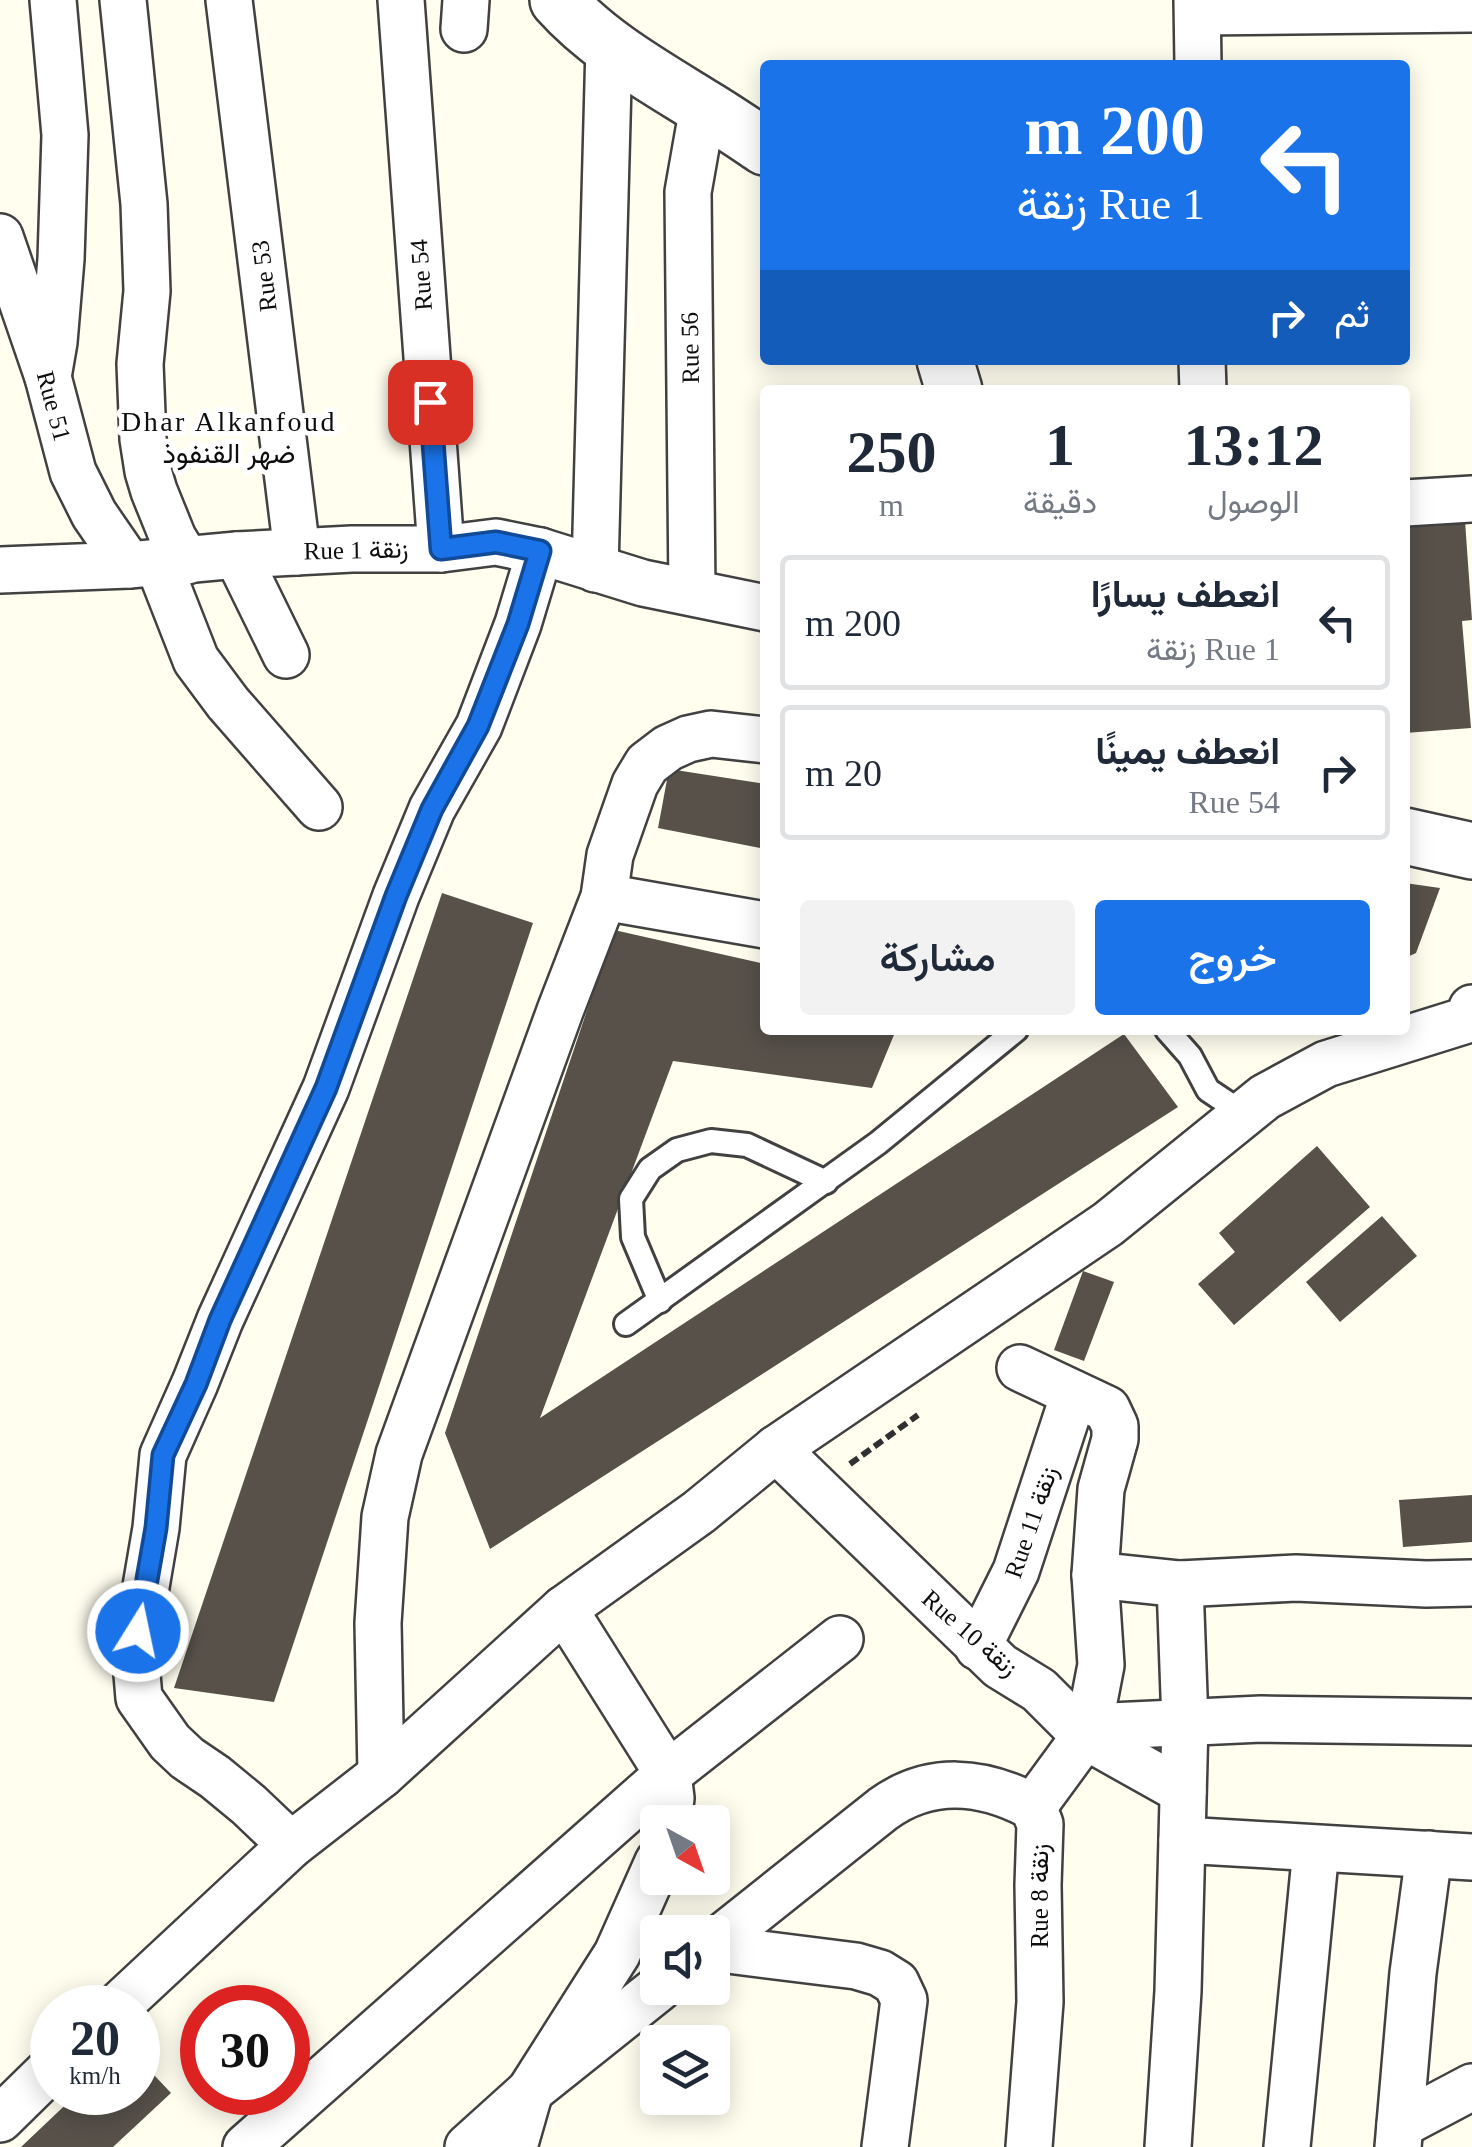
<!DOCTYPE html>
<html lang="ar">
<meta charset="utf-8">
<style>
:root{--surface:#fff;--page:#f2f2f3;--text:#1f2937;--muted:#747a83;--line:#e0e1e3;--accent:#1a73e8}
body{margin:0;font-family:"Times New Roman",Vazirmatn,serif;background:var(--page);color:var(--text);direction:rtl;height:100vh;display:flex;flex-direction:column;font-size:38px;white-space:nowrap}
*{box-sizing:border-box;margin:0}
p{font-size:32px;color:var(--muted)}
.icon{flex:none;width:55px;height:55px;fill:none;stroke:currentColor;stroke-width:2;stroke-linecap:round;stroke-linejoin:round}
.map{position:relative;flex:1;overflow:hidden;direction:ltr}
.sheet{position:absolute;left:760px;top:385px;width:650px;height:650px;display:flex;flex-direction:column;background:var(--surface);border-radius:10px;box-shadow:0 5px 25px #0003;direction:rtl}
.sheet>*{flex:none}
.banner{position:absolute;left:760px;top:60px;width:650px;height:305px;border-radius:10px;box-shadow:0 5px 25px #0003;direction:rtl;background:#1a73e8;color:#fff;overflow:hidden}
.needle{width:65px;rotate:140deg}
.buttons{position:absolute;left:640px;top:1805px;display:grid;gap:20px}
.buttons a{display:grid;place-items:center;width:90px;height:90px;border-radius:10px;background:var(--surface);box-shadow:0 5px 25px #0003;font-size:50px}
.speed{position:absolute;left:30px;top:1985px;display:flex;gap:20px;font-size:50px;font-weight:700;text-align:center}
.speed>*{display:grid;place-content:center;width:130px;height:130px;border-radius:50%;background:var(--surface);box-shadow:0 5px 25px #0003;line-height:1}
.speed small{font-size:25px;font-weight:400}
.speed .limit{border:15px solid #d22;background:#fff;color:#111}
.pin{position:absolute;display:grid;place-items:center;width:85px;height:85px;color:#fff;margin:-42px;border-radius:20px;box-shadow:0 5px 15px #0006}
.me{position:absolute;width:110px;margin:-55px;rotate:10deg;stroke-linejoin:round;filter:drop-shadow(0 0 8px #0008)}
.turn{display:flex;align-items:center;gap:35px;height:210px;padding:0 40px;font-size:45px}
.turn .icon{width:130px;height:130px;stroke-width:2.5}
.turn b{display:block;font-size:70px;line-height:85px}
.then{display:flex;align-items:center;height:95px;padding:0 40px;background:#0003;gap:20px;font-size:38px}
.eta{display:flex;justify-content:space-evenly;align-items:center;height:170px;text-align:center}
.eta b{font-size:60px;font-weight:600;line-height:70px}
.cta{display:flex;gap:20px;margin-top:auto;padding:20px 40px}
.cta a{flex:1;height:115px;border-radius:10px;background:var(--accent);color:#fff;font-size:40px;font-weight:600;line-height:115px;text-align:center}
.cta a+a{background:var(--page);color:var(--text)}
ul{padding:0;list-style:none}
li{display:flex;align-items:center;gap:30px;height:135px;margin:0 20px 15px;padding:0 20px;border:5px solid var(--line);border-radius:10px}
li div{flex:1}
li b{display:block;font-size:38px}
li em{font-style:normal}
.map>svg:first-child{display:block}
.building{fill:#57514a}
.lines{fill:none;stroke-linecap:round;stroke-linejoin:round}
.service-casing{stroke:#414141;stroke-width:28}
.minor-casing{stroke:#414141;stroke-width:50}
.tertiary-casing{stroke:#414141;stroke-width:60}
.path{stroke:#303030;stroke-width:6;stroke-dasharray:10 5;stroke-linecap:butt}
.service{stroke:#fff;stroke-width:22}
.minor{stroke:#fff;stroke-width:45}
.tertiary{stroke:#fff;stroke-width:55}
.route-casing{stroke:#114b97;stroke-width:25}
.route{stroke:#1a73e8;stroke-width:18}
.labels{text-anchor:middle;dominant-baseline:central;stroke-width:10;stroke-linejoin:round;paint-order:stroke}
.street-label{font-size:25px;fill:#0e0e0e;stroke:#fff}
.neighbourhood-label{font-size:28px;letter-spacing:2.5px;fill:#0e0e0e;stroke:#fff}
</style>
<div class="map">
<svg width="1472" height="2147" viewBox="0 0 1472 2147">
<rect width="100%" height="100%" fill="#fffeef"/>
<g class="building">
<path d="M1465,521L1472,620L1462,621L1471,728L1405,733V525Z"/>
<path d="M669,769L765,784V849L658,828Z"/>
<path d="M1405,883L1440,888L1416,953L1405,958Z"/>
<path d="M442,893L533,923L274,1702L174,1688Z"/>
<path d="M614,930L765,964V1030H896L872,1088L673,1061L540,1418L1124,1034L1178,1107L490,1549L445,1433Z"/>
<path d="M1317,1146L1370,1207L1234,1325L1198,1284L1235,1252L1219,1233Z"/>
<path d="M1382,1216L1417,1256L1340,1322L1306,1282Z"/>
<path d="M1083,1271L1114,1282L1084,1361L1054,1350Z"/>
<path d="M1472,1495V1542L1403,1547L1399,1500Z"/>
<path d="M138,2058L171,2093L113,2147H21L79,2092H138Z"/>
</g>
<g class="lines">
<defs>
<g id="service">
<path d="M1167,1030L1190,1056L1208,1090L1244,1114"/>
<path d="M660,1301L633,1237L631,1199L650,1169L677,1150L711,1141L747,1145L826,1182"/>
<path d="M626,1324L878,1143L1016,1030"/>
</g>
<g id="minor">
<path d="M123,0L144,204L147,291L140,364L143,439L148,471L154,491L173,538L187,561"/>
<path d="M229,0L297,552"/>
<path d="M401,0L441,549"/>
<path d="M1197,0L1198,65"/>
<path d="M1198,12L1472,9"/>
<path d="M464,29L466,0"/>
<path d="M0,237L48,377L73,472L94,514L129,565"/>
<path d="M1202,360L1203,390"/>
<path d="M48,377L54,342L61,259L65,135L53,0"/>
<path d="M1405,503L1472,499"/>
<path d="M237,555L286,655"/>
<path d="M158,563L196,660L228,703L319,807"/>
<path d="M595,569L609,46"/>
<path d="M0,570L129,565L237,555L352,549H441L496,542L540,551L643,583L765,608"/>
<path d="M692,592L688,192L703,107"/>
<path d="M604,897L765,925"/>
<path d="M1020,1368L1107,1409L1115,1426V1439L1101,1489L1095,1575L1101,1665L1089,1727L1085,1736L1033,1807"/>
<path d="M776,1449L1000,1666L1039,1690L1085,1736L1183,1791"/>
<path d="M1095,1575L1180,1584L1296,1578L1426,1584L1472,1583"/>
<path d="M564,1609L668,1774L671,1798L668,1822"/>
<path d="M978,1647L1016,1571L1074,1394"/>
<path d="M1089,1727L1261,1719L1472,1722"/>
<path d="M381,1775L378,1623L385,1517L399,1454L560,1011L604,897L610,855L635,784L647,764L668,748L688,739L711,734L765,740"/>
<path d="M1182,1840L1472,1857"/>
<path d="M291,1845L249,1805L215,1777L187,1758L170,1742L139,1698L135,1651L156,1528L163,1455L195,1383L220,1320L326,1088L396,896L432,809L479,726L518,624L540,551"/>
<path d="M712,1945L883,1809C930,1775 983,1780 1033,1807L1040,1824L1038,1885L1040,2002L1029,2147"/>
<path d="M712,1948L856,1966L880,1973L896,1983L904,2000L885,2147"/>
<path d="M116,2008L291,1845L381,1775L564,1609L699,1512L776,1449L1108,1224L1265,1097L1326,1064L1470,1019L1472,1008"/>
<path d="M0,2119L52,2068"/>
<path d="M1400,2125L1472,2087"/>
<path d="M246,2147L668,1774L840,1639"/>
<path d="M468,2147L530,2091L659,1988"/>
<path d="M514,2147L530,2091L617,1954L658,1862"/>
<path d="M1168,2147L1178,1991L1185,1723L1180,1584"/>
<path d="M1287,2147L1316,1849"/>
<path d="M1398,2147L1413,1973L1429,1854"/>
</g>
<g id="tertiary">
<path d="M558,0C597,44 650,74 700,105C722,118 744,133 765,147"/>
<path d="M945,360L954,390"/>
<path d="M1405,836L1472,851"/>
</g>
</defs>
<use href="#service" class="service-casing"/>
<use href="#minor" class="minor-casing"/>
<use href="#tertiary" class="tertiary-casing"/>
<path class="path" d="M850,1464L918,1415"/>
<use href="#service" class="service"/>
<use href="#minor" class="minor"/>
<use href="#tertiary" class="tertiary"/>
</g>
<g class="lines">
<defs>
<path id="route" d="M138,1631L156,1528L163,1455L196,1384L220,1320L326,1088L396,896L432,809L478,726L518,624L540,551L496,542L441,549L430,402"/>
</defs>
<use href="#route" class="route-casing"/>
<use href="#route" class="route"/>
</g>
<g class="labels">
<g class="street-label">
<text transform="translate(421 275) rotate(-94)">Rue 54</text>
<text transform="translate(264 276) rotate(-97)">Rue 53</text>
<text transform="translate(690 348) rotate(-91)">Rue 56</text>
<text transform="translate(54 406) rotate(75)">Rue 51</text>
<text transform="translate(356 550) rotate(-1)">Rue 1 زنقة</text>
<text transform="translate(1031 1522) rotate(-71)">Rue 11 زنقة</text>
<text transform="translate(970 1633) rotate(41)">Rue 10 زنقة</text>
<text transform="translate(1039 1896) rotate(-90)">Rue 8 زنقة</text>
</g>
<g class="neighbourhood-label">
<text x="229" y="421">Dhar Alkanfoud<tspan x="229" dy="32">ضهر القنفوذ</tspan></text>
</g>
</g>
</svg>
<div class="buttons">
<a><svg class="needle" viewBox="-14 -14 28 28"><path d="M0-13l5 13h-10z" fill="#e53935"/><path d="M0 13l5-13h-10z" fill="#747a83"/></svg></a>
<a><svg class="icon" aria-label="sound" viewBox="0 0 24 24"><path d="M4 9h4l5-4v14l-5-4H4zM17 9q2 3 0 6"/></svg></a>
<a><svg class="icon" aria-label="layers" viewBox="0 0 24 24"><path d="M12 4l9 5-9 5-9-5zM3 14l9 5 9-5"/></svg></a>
</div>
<div class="speed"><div>20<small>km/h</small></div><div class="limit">30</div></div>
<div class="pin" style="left:430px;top:402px;background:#d93025"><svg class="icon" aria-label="arrive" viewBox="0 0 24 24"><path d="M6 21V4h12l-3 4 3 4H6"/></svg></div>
<svg class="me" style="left:138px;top:1631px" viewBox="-20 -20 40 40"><circle r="17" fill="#1a73e8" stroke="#fff" stroke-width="3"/><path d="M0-11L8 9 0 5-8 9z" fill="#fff"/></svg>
<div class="banner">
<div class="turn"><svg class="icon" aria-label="left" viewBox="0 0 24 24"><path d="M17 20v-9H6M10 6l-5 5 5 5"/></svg><div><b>200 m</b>Rue 1 زنقة</div></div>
<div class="then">ثم<svg class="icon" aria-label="right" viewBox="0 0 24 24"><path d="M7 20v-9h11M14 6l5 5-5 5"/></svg></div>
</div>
<section class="sheet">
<div class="eta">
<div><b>13:12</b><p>الوصول</p></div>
<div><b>1</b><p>دقيقة</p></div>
<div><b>250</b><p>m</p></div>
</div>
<ul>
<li><svg class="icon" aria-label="left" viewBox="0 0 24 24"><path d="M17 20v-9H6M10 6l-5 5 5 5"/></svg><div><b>انعطف يسارًا</b><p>Rue 1 زنقة</p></div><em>200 m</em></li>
<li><svg class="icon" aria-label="right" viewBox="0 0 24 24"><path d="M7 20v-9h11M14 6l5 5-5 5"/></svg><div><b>انعطف يمينًا</b><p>Rue 54</p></div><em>20 m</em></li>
</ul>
<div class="cta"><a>خروج</a><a>مشاركة</a></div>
</section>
</div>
